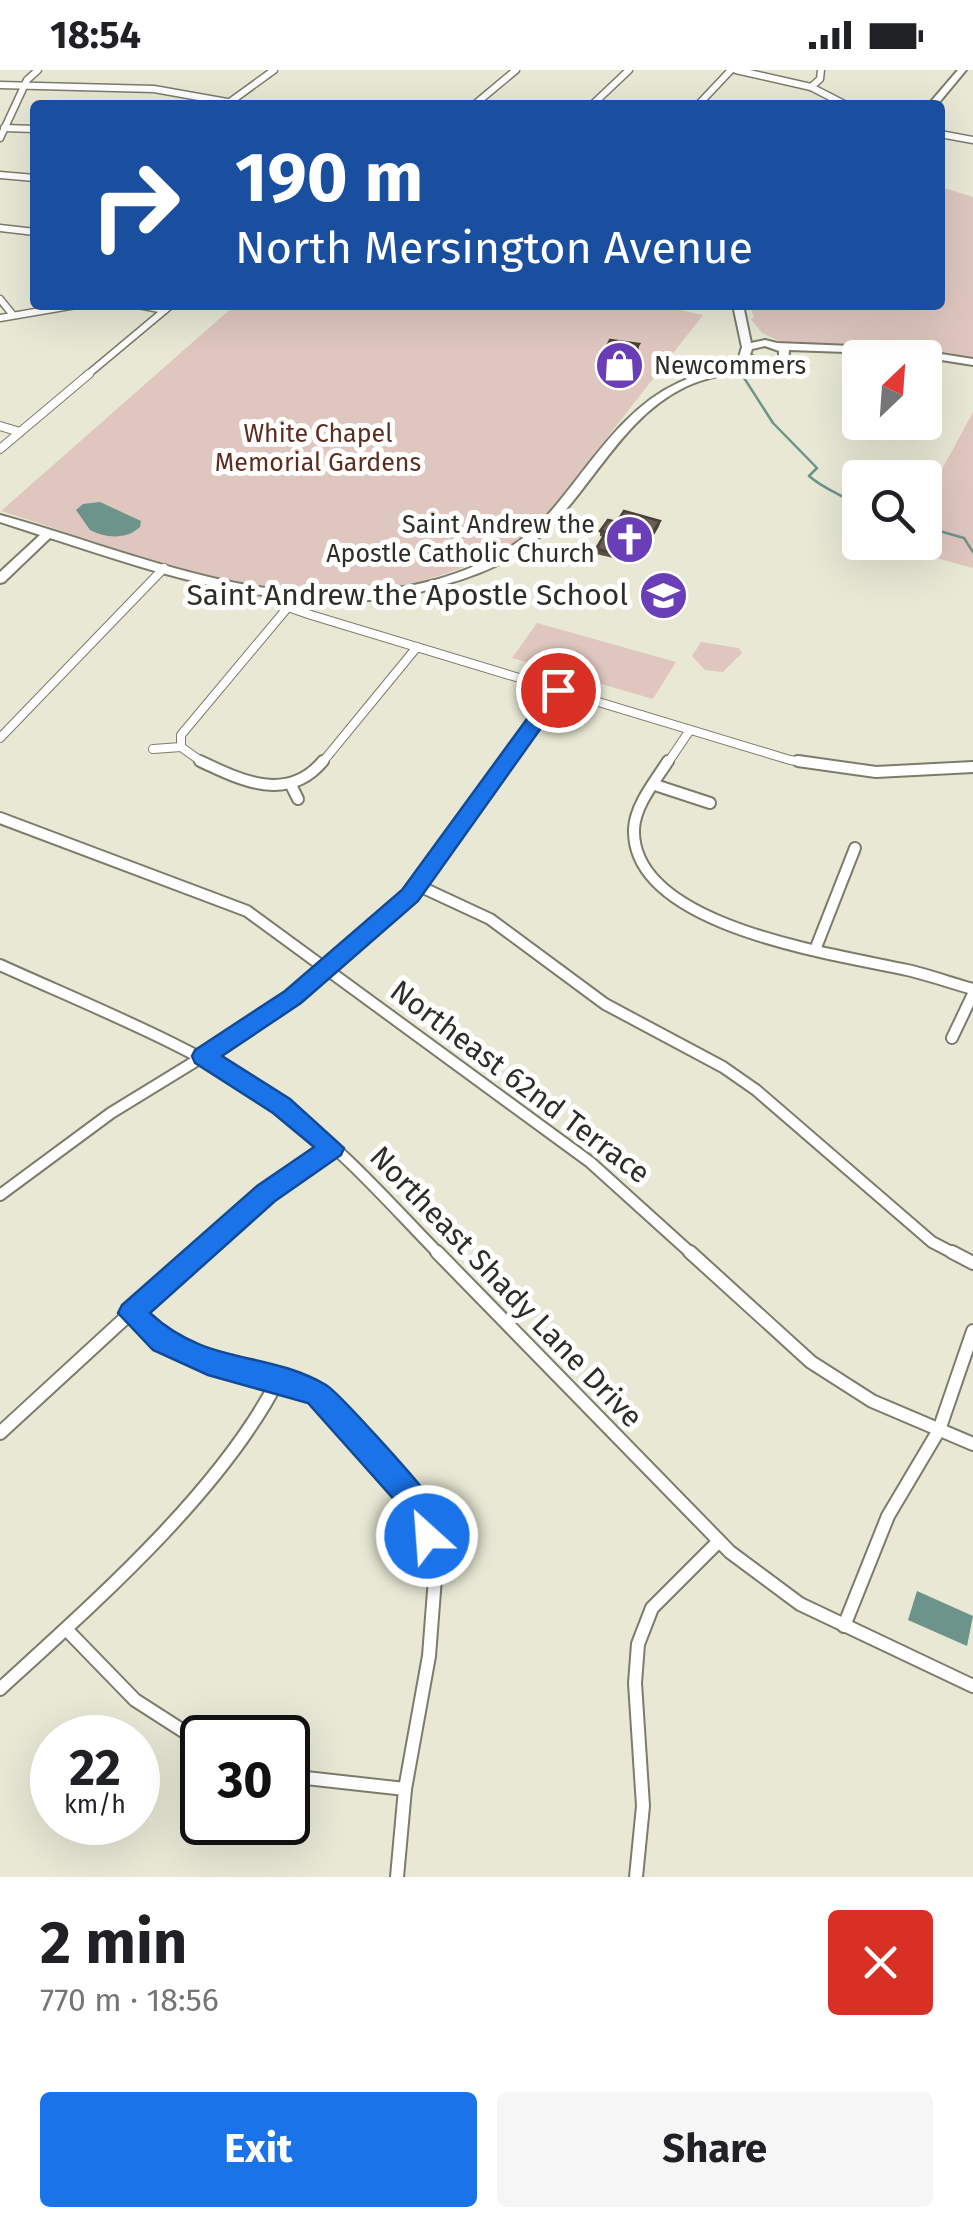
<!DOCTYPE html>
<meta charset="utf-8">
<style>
:root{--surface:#fff;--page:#f6f6f6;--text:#202124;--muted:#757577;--accent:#1a73e8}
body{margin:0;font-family:"Fira Sans",sans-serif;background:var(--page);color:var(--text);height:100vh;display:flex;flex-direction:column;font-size:38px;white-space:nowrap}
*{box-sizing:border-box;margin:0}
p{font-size:32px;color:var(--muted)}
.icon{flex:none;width:55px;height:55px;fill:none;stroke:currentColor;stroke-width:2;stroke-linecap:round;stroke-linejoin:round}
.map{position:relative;height:1807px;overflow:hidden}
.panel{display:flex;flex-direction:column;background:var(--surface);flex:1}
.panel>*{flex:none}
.top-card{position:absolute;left:30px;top:30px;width:915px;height:210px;border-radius:10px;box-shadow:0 10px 40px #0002;background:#1a4fa0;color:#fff;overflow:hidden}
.needle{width:65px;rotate:25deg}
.tools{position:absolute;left:842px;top:270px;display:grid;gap:20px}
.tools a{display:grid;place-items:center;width:100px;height:100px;border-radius:10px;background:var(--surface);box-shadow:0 10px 40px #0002;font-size:50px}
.speed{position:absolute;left:30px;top:1645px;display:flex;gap:20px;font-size:50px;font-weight:700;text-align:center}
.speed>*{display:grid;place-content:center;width:130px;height:130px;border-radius:50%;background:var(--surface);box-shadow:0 10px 40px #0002;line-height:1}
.speed small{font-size:25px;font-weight:400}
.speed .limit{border:5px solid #111;border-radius:15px;background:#fff;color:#111}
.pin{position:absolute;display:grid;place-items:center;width:85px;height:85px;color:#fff;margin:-42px;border:5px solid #fff;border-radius:50%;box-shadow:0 2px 10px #0007}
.me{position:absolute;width:110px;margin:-55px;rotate:334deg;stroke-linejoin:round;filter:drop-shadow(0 0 8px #0008)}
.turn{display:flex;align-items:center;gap:35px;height:210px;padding:0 40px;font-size:45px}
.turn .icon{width:130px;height:130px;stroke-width:2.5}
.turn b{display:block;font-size:70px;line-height:85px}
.round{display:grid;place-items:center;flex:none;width:105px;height:105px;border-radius:10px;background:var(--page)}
.overview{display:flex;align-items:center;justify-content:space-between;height:170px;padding:0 40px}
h1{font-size:60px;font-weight:700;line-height:75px}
.button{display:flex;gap:20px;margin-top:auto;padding:20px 40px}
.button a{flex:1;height:115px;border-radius:10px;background:var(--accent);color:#fff;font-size:40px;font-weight:700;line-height:115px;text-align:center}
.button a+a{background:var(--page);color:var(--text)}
.status{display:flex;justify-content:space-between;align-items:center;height:70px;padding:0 50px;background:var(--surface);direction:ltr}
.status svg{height:28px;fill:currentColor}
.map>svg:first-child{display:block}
.green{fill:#dfc7bf}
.water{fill:#6c948a}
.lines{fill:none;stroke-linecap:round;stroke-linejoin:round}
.stream{stroke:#6c948a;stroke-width:2.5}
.street-far3-casing{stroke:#7c7c6b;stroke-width:9}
.street-far2-casing{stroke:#7c7c6b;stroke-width:10}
.street-far1-casing{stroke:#7c7c6b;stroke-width:14}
.street-casing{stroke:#7c7c6b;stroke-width:16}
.secondary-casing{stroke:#7c7c6b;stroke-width:4}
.street-far3{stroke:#fff;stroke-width:6}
.street-far2{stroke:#fff;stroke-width:8}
.street-far1{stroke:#fff;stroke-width:10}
.street{stroke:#fff;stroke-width:12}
.secondary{fill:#fff;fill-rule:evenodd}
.wall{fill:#5a5145}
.shaded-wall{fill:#4a4238}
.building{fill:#695e50;stroke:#4a4238;stroke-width:2.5}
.route{fill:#1a73e8;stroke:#114b97;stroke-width:2.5}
.labels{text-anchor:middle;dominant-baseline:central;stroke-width:10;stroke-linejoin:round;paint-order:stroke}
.far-poi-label{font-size:25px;fill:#2e2e26;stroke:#fff;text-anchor:start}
.far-park-label{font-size:25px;fill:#5d2c1c;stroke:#fff}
.poi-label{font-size:30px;fill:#2e2e26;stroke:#fff;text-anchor:end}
.street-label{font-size:30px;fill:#2e2e26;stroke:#fff}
</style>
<div class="status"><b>18:54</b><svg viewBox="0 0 49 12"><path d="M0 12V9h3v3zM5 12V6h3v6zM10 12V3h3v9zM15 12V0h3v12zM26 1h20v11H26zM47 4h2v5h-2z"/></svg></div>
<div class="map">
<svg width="973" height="1807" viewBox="0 0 973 1807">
<rect width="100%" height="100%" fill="#e8e8d5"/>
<g class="green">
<path d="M944,118L973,127V288L904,277L781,272L762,263L751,249L754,247L749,235H940V121Z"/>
<path d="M235,235H658L703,245C667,291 631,337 595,383C576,409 556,438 532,459C511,478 485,489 459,499C304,558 149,487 1,441Z"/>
<path d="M973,342V498L899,478L903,473L925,472V431Z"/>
<path d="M537,553L676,592L653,629L512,588Z"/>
<path d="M701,572L739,578L742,583L723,602L705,600L692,586Z"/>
</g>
<g class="water">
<path d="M100,432L141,451L140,457C126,470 106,468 90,460L76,440L83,434Z"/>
<path d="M917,1521L973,1546L967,1576L908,1550Z"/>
</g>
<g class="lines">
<g class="stream">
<path d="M739,300L773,353L817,398L809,406C825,420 843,425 860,437"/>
<path d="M925,457L964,468L973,482"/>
</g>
<defs>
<g id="street-far3">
<path d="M736,0L811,17L846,35"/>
<path d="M0,15L154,19L244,35"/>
<path d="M811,17L820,9L821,0"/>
<path d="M230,32L274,0"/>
<path d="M474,35L516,0"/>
<path d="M592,35L629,0"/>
<path d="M698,35L731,0"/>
<path d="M4,58L35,59"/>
<path d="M940,64L973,70"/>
<path d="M0,68L27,10L38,0"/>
<path d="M0,105L35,108"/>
<path d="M0,158L35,162"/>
<path d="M0,229L13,245"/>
<path d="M138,235L165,240"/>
<path d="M0,248L76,235"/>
<path d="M86,306L171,235"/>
</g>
<g id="street-far2">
<path d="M0,356L20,362"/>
<path d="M0,379L89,304"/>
<path d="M293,527L288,537L311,545L790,690L816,694"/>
<path d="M0,668L164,498"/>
<path d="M181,677L205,694"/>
<path d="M181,677V665L288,537"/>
<path d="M153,679L181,677"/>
<path d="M321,694L417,577"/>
<path d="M506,694L558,620"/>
<path d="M667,694L690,660"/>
</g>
<g id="street-far1">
<path d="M200,691C242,711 288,733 323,691"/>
<path d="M668,691C656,710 635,735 634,759C631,857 836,884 907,900C929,905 951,913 973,919"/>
<path d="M798,691L876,702L973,697"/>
<path d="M291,715L298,729"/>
<path d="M655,715L710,733"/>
<path d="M0,748L247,841L590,1092L693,1185"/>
<path d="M419,816L490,849L605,934L723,997L756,1020L932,1172L957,1185"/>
<path d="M815,880L855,778"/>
<path d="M0,895C95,938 192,976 279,1034C340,1075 389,1133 440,1185"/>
<path d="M952,968L973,924"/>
<path d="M0,1125L111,1043L266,948L398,838L429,803L508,691"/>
<path d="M194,1185L332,1077"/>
</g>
<g id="street">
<path d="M437,1182L730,1482L800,1534L973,1616"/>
<path d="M690,1182L811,1292L872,1331L973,1374"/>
<path d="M952,1182L973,1193"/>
<path d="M131,1243L163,1272L208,1293L285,1312L318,1325L419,1436L436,1495L429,1586L405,1719L397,1807"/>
<path d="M0,1363L197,1182"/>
<path d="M844,1556L888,1446L939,1360L973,1261"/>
<path d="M66,1559L135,1630L202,1673"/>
<path d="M0,1619C94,1533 220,1423 278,1310"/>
<path d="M288,1706L405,1719"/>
<path d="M636,1807L643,1736L635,1613L638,1574L652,1538L719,1471"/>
</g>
<g id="secondary">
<path d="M958,0H966L937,35H928Z"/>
<path d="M733,235H743L751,273L765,270L777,273L903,278L973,289V295L903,284L789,280L788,293C754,301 717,302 685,317C619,349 591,423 537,469C511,492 476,506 443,515C428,519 414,525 399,527C279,544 163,505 50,468L4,512L0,513V502L40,465L0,452V445C145,485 281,552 435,510C477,498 517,479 546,447C587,401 621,339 678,313C701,302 726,298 751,293L739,287L742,277ZM765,276L779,281V289L767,292L750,285L752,279Z"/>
</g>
</defs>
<use href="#street-far3" class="street-far3-casing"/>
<use href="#street-far2" class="street-far2-casing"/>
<use href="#street-far1" class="street-far1-casing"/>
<use href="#street" class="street-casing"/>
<use href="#secondary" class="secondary-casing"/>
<use href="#street-far3" class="street-far3"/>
<use href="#street-far2" class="street-far2"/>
<use href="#street-far1" class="street-far1"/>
<use href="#street" class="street"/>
<use href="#secondary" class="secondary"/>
</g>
<g class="wall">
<path d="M601,288L638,289L622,315L609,313V304L600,303Z"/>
<path d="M660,451L659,456L647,477L641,475L631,492L596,484V479L604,467L600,466V461L617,452Z"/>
</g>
<g class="shaded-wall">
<path d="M639,274L638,289L622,315V300Z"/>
<path d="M660,451L659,456L647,477V472Z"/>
<path d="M641,470V475L631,492V487Z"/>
</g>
<g class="building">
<path d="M610,270L639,274L622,300L610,298L614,290L601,288Z"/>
<path d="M624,441L660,451L647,472L641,470L631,487L596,479L606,462L600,461L608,450L617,452Z"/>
</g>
<path class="route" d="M558,614L568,620L418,831L301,933L222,986L290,1029L344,1078L341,1085L275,1131L150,1243C207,1296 266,1280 326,1315C338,1322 422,1415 430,1429C436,1440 438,1454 442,1466L438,1475L427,1479L417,1475L406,1443L308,1333L208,1305L153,1280L118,1243L122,1235L257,1116L314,1077L273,1043L195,993L192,986L195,980L285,921L402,820L551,616Z"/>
<defs>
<symbol id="shop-disc" viewBox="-11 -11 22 22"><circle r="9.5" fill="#693eb6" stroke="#fff"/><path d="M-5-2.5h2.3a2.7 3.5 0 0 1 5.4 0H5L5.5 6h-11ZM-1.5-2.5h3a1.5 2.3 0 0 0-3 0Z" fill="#fff"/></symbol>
<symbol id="church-disc" viewBox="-11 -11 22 22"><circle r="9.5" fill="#693eb6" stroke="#fff"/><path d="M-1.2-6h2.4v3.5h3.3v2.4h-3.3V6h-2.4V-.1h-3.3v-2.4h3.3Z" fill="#fff"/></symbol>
<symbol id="school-disc" viewBox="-11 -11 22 22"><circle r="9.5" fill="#693eb6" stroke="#fff"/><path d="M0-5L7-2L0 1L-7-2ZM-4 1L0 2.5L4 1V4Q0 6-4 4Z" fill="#fff"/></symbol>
</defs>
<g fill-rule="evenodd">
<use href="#shop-disc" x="592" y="268" width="55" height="55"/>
<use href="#church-disc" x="602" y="442" width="55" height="55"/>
<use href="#school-disc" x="636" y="498" width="55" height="55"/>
</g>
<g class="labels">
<g class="far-poi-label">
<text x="654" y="296">Newcommers</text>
<text x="595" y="455" text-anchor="end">Saint Andrew the<tspan x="595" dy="29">Apostle Catholic Church</tspan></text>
</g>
<g class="far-park-label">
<text x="318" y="364">White Chapel<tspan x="318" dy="29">Memorial Gardens</tspan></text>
</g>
<g class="poi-label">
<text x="628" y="525">Saint Andrew the Apostle School</text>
</g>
<g class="street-label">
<text transform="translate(520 1012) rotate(37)">Northeast 62nd Terrace</text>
<text transform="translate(506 1217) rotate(46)">Northeast Shady Lane Drive</text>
</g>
</g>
</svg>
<div class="tools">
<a><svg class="needle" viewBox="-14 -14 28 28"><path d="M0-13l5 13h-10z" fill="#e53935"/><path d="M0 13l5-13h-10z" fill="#757577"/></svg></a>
<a><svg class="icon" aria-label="search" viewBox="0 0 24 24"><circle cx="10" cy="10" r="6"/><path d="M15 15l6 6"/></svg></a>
</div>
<div class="speed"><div>22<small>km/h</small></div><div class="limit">30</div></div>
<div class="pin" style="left:558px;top:620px;background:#d93025"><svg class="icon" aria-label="arrive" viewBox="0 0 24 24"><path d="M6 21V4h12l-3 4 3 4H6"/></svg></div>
<svg class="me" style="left:427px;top:1466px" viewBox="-20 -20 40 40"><circle r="17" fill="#1a73e8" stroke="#fff" stroke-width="3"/><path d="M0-11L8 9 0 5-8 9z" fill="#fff"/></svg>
<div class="top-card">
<div class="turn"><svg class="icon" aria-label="right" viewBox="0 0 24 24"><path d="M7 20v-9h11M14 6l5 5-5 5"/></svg><div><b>190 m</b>North Mersington Avenue</div></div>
</div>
</div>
<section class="panel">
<div class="overview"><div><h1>2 min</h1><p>770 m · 18:56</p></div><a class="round" style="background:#d93025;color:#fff"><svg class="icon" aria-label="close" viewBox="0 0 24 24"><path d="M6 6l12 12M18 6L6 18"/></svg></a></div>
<div class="button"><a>Exit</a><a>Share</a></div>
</section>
